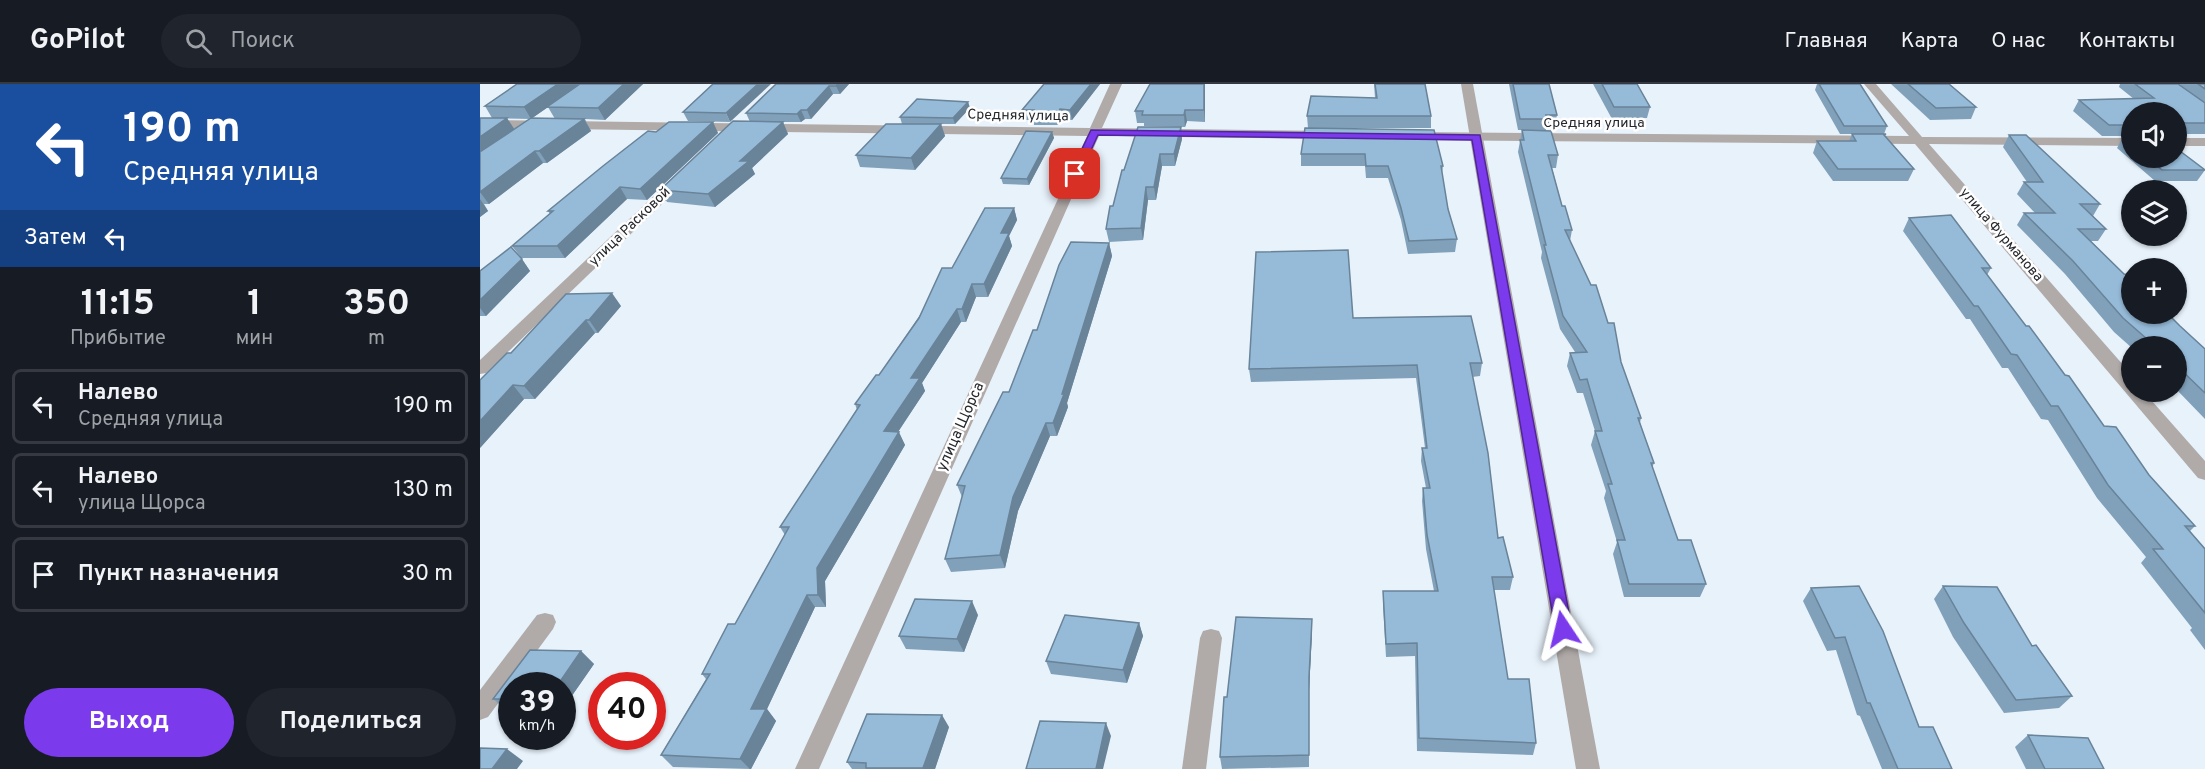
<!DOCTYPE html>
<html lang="ru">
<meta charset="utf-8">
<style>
:root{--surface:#171b24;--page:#20242c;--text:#f1f3f6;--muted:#9ea1a6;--line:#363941;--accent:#7c3aed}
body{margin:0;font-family:Overpass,sans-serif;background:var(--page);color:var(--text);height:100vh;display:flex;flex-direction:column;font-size:22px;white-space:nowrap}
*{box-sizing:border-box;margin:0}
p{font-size:20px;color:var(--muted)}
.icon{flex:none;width:33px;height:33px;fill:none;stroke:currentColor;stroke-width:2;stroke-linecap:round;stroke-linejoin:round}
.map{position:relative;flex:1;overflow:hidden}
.sheet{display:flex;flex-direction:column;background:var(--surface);width:480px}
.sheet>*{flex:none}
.hud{background:#1a4fa0;color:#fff;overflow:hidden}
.tools{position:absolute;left:1641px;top:18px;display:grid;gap:12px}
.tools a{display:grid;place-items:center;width:66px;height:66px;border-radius:50%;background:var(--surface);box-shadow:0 2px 4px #0004;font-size:30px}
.speed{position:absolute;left:18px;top:588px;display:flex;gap:12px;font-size:30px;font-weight:700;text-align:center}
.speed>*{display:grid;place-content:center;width:78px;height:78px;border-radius:50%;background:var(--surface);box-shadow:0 2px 4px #0004;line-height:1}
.speed small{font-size:15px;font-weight:400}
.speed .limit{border:9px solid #d22;background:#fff;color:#111}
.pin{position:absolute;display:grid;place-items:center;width:51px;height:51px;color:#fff;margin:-26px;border-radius:12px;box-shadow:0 3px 9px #0006}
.me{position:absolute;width:66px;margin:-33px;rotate:350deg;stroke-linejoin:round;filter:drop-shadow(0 0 4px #0008)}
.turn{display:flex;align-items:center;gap:21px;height:126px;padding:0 24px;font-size:27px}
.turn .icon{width:78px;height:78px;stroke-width:2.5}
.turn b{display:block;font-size:42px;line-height:51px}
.then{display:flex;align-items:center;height:57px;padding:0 24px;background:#0003;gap:12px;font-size:22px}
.eta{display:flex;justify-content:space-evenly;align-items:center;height:102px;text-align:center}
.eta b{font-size:36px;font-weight:700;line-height:42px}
.button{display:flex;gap:12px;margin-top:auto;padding:12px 24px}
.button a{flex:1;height:69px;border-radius:36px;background:var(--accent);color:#fff;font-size:24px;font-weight:700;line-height:69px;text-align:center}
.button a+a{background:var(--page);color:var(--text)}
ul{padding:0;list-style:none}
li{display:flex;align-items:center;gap:18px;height:75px;margin:0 12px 9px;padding:0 12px;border:3px solid var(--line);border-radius:9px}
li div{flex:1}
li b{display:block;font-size:22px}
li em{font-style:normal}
header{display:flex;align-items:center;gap:36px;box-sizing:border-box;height:84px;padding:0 30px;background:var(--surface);border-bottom:2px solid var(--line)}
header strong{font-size:28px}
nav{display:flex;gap:33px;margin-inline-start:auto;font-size:21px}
.search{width:420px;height:54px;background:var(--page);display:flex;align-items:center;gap:15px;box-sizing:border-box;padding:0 21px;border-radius:33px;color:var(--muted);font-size:22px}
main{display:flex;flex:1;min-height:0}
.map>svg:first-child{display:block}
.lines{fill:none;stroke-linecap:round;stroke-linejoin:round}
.minor{fill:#b0aaa8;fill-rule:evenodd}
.tertiary{fill:#b0aaa8;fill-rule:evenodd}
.wall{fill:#81a1bb;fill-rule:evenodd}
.shaded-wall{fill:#698398}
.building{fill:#96bbd9;stroke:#698398;stroke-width:1.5}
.route{fill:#7c3aed;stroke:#51269a;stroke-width:1.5}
.labels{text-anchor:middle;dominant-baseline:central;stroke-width:5;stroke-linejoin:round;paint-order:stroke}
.far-street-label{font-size:14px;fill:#24272b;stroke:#fefefe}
.street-label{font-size:15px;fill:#24272b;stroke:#fefefe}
</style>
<header>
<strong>GoPilot</strong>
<div class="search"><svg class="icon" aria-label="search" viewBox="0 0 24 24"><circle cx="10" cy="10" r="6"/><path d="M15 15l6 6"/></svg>Поиск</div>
<nav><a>Главная</a><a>Карта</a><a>О нас</a><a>Контакты</a></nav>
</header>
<main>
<section class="sheet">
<div class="hud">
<div class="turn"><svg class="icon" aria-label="left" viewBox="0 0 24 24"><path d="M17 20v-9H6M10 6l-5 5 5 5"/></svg><div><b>190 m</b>Средняя улица</div></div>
<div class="then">Затем<svg class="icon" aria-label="left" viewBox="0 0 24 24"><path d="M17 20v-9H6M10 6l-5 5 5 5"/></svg></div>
</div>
<div class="eta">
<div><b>11:15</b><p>Прибытие</p></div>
<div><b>1</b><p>мин</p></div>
<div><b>350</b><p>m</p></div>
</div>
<ul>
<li><svg class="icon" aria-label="left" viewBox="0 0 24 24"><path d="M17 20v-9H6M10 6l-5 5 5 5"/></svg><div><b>Налево</b><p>Средняя улица</p></div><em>190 m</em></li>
<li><svg class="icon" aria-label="left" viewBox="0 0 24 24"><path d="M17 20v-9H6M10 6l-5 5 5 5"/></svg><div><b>Налево</b><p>улица Щорса</p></div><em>130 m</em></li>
<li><svg class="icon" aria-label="arrive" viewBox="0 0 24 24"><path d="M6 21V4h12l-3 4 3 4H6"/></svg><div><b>Пункт назначения</b></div><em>30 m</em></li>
</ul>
<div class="button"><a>Выход</a><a>Поделиться</a></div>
</section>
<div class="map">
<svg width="1725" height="685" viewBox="0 0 1725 685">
<rect width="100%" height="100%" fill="#e8f2fb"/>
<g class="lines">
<g class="minor">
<path d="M630,0H642L622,44L849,47L855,51L849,55L619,52L339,685H315L607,52L0,44V36L610,44Z"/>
<path d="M1384,0H1396L1442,53L1652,54V62L1449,60L1652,291V308H1664L1725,377V396L1718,394L1435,60L933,56L927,52L933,48L1429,52Z"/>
<rect x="1696" y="54" width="29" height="8"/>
<path d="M201,90L206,91L208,94L206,97L6,289L0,290V276L196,91Z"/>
<path d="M65,529L73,531L76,538L73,545L8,633L0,636V606L57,531Z"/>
<path d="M731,545L739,547L742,554L726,685H702L720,554L723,547Z"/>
</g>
<path class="tertiary" d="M981,0H993L1120,685H1096Z"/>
</g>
<g class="wall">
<path d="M37,0H163L125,36L105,35L111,47L67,79H63L9,120H4L8,127L0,133V34L34,45L51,35L12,34L5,22ZM68,23L75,35L52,34Z"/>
<path d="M233,0L250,38L208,37L203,28Z"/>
<path d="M296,0H369L360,10H353L331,35H325L321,38H303L308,50L272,84L275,90L235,123L187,118L180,106L270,38L266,29Z"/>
<path d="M564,0H620L592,36H582L579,41H554L553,36H544L542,26Z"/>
<path d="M725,0V38L707,37L705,43L664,42V39H657L655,27Z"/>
<path d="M894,0H945L951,32V44H828L827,32L895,14Z"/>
<path d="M1029,0H1069L1077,31L1075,43L1066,42V47L1078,71L1076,84H1072L1082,122L1092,146L1090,157L1141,278L1161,334L1160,339L1174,379L1172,384L1198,456L1226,500L1220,513H1144L1133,470L1137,458L1124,414L1126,407L1111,361L1115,347L1103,309H1097L1087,282L1090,269L1095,268L1080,245L1061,174L1062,168L1038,68L1042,46H1038Z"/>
<path d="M1113,0H1157L1170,23L1167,34L1132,35Z"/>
<path d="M1337,0H1380L1407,42L1404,50L1434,85L1428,97H1353L1333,69L1337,57H1369L1372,50H1360L1335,6Z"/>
<path d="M1411,0H1469L1496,23L1491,35L1450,36Z"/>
<path d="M1640,0H1725V50H1696V28H1652V52H1622L1593,27L1599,16L1654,15L1639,3Z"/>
<path d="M488,18L490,24L475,40H422L420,33Z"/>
<path d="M233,38L238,49L167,116L147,115L85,174H41L50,187L6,232H0V187L40,172L32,162L70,130L68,127L176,48Z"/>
<path d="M461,40L465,52L435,86L380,83L376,71Z"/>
<path d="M701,43L702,55L695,82H682L676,116H668L663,156L629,158L626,145L644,86Z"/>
<path d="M825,44L963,82L962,89L968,125L977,155L975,168L928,170L921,136L908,94H886L885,82H821V70Z"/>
<path d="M572,48L574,54L549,101L523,100L521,94Z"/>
<path d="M1529,51L1620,120L1613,132L1626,145L1618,157H1611L1644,190L1725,265V335L1696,305V262H1652V264L1634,248L1585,190L1537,141L1544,129H1555L1537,110L1544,98H1547L1523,63Z"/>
<path d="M1643,53H1652V74H1696L1725,86L1717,97H1675L1637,64Z"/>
<path d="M534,124L537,136L529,152L532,162L508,213H496L486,238H481L442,299L445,307L418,348L425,361L345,497L346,523H335L287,625L296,637L271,685L193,683L181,671L226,595L222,590L255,540L305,451L300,443L377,326L375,320L399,291L472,184Z"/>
<path d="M1429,134L1511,184L1507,191L1546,242L1624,342L1715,442L1710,447L1725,465V566L1710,546L1712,544L1661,479L1666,473L1617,414L1568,336L1561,335L1528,284H1522L1490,235H1486L1423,147Z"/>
<path d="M629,159L632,172L587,319L588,323L577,352H570L538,427L525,484L471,488L465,475L482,413L477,401L529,308L557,246Z"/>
<path d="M86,210L141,222L118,249H115L55,315H44L0,364L31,269Z"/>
<path d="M873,234L1002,279L1000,292L992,293L1018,454L1033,493L1030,506H1014L1028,595L1056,659L1053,671L937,667L935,572L906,573L903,521V507H954L946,465L942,417L943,404H946L941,377L942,364H945L936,294L771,298L769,285Z"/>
<path d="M1463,502L1552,562L1592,612L1579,624L1524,629L1473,553L1454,515Z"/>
<path d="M1331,504L1439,643L1472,685H1402L1380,632L1377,631L1356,566L1347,567L1323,517Z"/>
<path d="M498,531L484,568L426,565L419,552Z"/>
<path d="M659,539L663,552L647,599L571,590L566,577Z"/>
<path d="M832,548L829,606V683L742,685L740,673L747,613Z"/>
<path d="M50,566L101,567L114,580L82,626V602H32V627H28L13,615Z"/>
<path d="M469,643L455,685H372L367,678Z"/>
<path d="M1548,651L1624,685H1546L1535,663Z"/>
</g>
<g class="shaded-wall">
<path d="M78,0H101L51,35L44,23Z"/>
<path d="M144,0H163L125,36L118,24Z"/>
<path d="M278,0H291L250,38L246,29Z"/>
<path d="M358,0H369L360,10L356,2Z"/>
<path d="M611,0H620L592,36L590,26Z"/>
<path d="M724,0H725V38L724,26Z"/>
<path d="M349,2L353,10L331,35L327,26Z"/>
<path d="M488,18L490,24L475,40L473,34Z"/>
<path d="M580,25L582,36L579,41L577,31Z"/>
<path d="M321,26L325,35L321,38L317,30Z"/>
<path d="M705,26L707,37L705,43L704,31Z"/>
<path d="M27,34L35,46L0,71V53Z"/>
<path d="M104,35L111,47L67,79L59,67Z"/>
<path d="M233,38L238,49L167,116L160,105Z"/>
<path d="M303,38L308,50L272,84L275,90L235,123L228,110L260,77Z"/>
<path d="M461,40L465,52L435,86L431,74Z"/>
<path d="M701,43L702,55L695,82L694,70Z"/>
<path d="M572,48L574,54L549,101L547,95Z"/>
<path d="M55,67L63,79L9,120L0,108Z"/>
<path d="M680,70L682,82L676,116L674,103Z"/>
<path d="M140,103L147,115L85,174L77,162Z"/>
<path d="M666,103L668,116L663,156L661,144Z"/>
<path d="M0,115L8,127L0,133Z"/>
<path d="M534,124L537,136L529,152L532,162L508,213L504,200L521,149Z"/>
<path d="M629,159L632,172L587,319L588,323L577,352L573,339Z"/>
<path d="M42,175L50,187L6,232L0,224V216Z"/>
<path d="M492,200L496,213L486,238L482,225Z"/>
<path d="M132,209L141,222L118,249L109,236Z"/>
<path d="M477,225L481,238L442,299L445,307L410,360L404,347L431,294Z"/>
<path d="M106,236L115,249L55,315L44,302Z"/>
<path d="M33,301L44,315L0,364V337Z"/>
<path d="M566,339L570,352L538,427L525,484L520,471L533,413Z"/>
<path d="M419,348L425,361L345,497L346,523L338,511L337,484Z"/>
<path d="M327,511L335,523L287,625L296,637L271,685H270L260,675L271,625Z"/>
<path d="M492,517L498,531L484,568L477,555Z"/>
<path d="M832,535V548L829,606V683V593Z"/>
<path d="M659,539L663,552L647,599L643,586Z"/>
<path d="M101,567L114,580L82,626V602H77Z"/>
<path d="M462,631L469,643L455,685H443Z"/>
<path d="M626,639L631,652L623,685H616Z"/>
<path d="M27,665L43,677L37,685H12Z"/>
</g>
<g class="building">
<path d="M37,0H78L44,23L5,22Z"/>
<path d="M100,0H144L118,24L67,23Z"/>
<path d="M233,0H278L246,29L203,28Z"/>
<path d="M296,0H358L356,2H349L327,26H321L317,30L266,29Z"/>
<path d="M564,0H611L590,26L580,25L577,31H551L554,26H542Z"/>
<path d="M670,0H724V26H705L704,31H662L663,27H655Z"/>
<path d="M895,0H945L951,32H827L831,12L897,14Z"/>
<path d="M1033,0H1069L1077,31H1066L1068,35H1040Z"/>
<path d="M1122,0H1157L1170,23H1134Z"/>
<path d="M1339,0H1380L1407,42H1364Z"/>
<path d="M1428,0H1469L1496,23L1456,24Z"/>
<path d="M1655,0H1698L1725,19V39H1696V28H1652V41H1629L1599,16L1674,14Z"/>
<path d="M1718,0H1725V5Z"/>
<path d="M437,15L488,18L473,34L420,33Z"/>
<path d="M0,34H27L0,53Z"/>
<path d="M51,34L104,35L59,67H55L0,108V68Z"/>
<path d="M253,37L303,38L260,77H269L228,110L180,106Z"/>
<path d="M189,38H233L160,105L140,103L77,162H32L73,127H68L123,82L168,47L176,48Z"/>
<path d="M406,40H461L431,74L376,71Z"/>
<path d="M658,43H701L694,70H680L674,103H666L661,144L626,145L630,122H633L642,86H644Z"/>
<path d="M825,44L954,46L963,82H961L968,125L977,155L929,157L921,124L908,82H886L885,70H821Z"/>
<path d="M1042,46L1071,47L1078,71H1068L1082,122H1085L1092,146H1085L1111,201H1116L1128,239H1134L1141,278L1161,334H1158L1174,379H1171L1198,456H1211L1226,500H1149L1137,456H1145L1128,400H1132L1115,347H1122L1107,295L1100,296L1090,269L1107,268L1083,232L1064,161H1066L1040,56H1044Z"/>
<path d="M546,47L572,48L547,95L521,94Z"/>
<path d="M1372,50H1406L1404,51L1434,85H1358L1337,57H1376Z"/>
<path d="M1529,51H1546L1620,120H1600L1626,145H1598L1644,190L1652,191V230H1688L1700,242L1725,265V309L1696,281V262H1675L1643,234L1593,177L1544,129H1575L1544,98H1563Z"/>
<path d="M1643,53H1652V60Z"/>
<path d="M1696,64L1725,86H1682L1668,74H1696Z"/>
<path d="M505,124H534L521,149H529L504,200H492L482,225H477L431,294H440L404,347L419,348L337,484L338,511H327L271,625H286L260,675L181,671L230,590H222L248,540H255L309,443H300L380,321L375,320L396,291H399L439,234L462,184H472Z"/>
<path d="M1471,131L1511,184H1502L1546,242H1549L1585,291L1589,292L1624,342L1636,343L1669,391L1715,442H1705L1725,465V529L1673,465H1683L1628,401L1578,322H1571L1537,271L1531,270L1498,222H1494L1429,134Z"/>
<path d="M591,158L629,159L582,310H584L573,339H566L533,413L520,471L465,475L485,402L477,401L523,308H529L553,246H557L579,181Z"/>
<path d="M31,163L42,175L0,216V187Z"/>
<path d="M868,166L873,234L991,232L1002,279H990L1008,369L1018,454L1023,453L1033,493H1012L1028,595H1049L1056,659L939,654L937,559L906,560L903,507H958L947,451L943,404H950L942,364H947L937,281L769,285L776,168Z"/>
<path d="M132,209L109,236H106L44,302L33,301L0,337V296L27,269H31L86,210Z"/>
<path d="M1379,502L1403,547L1439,643H1453L1472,685H1418L1390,619H1387L1365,553L1355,554L1331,504Z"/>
<path d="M1463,502L1517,503L1552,562L1556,561L1592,612L1536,616L1484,539Z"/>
<path d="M435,515L492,517L477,555L419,552Z"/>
<path d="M585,531L659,539L643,586L566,577Z"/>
<path d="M756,533L832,535L829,593V671L740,673L744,613H747Z"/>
<path d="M50,566L101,567L77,602H32V615H13Z"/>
<path d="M387,630L462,631L443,684H386V679L367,678Z"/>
<path d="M560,637L626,639L616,685H546Z"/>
<path d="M1548,651L1608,654L1624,685H1565Z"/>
<path d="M0,664L27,665L12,685H0Z"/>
</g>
<path class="route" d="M611,46L1000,51L1092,545L1089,550L1083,552L1078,550L1075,545L992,56L618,51L600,90L592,93L590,90Z"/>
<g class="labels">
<g class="far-street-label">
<text transform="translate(538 32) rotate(1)">Средняя улица</text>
<text x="1114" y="39">Средняя улица</text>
<text transform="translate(150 143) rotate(-44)">улица Расковой</text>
<text transform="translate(1521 151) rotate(49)">улица Фурманова</text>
</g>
<g class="street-label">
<text transform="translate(481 343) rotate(-66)">улица Щорса</text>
</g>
</g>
</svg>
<div class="tools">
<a><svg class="icon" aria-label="sound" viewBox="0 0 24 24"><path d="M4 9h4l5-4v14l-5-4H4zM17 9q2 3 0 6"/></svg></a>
<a><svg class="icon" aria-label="layers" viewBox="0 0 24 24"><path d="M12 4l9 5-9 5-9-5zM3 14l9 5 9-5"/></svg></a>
<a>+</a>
<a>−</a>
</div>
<div class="speed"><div>39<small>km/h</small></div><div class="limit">40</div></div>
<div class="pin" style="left:595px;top:90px;background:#d93025"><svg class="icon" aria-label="arrive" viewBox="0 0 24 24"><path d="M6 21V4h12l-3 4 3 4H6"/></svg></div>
<svg class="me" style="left:1083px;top:545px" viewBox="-20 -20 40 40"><path d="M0-17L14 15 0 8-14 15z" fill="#7c3aed" stroke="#fff" stroke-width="4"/></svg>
</div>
</main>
